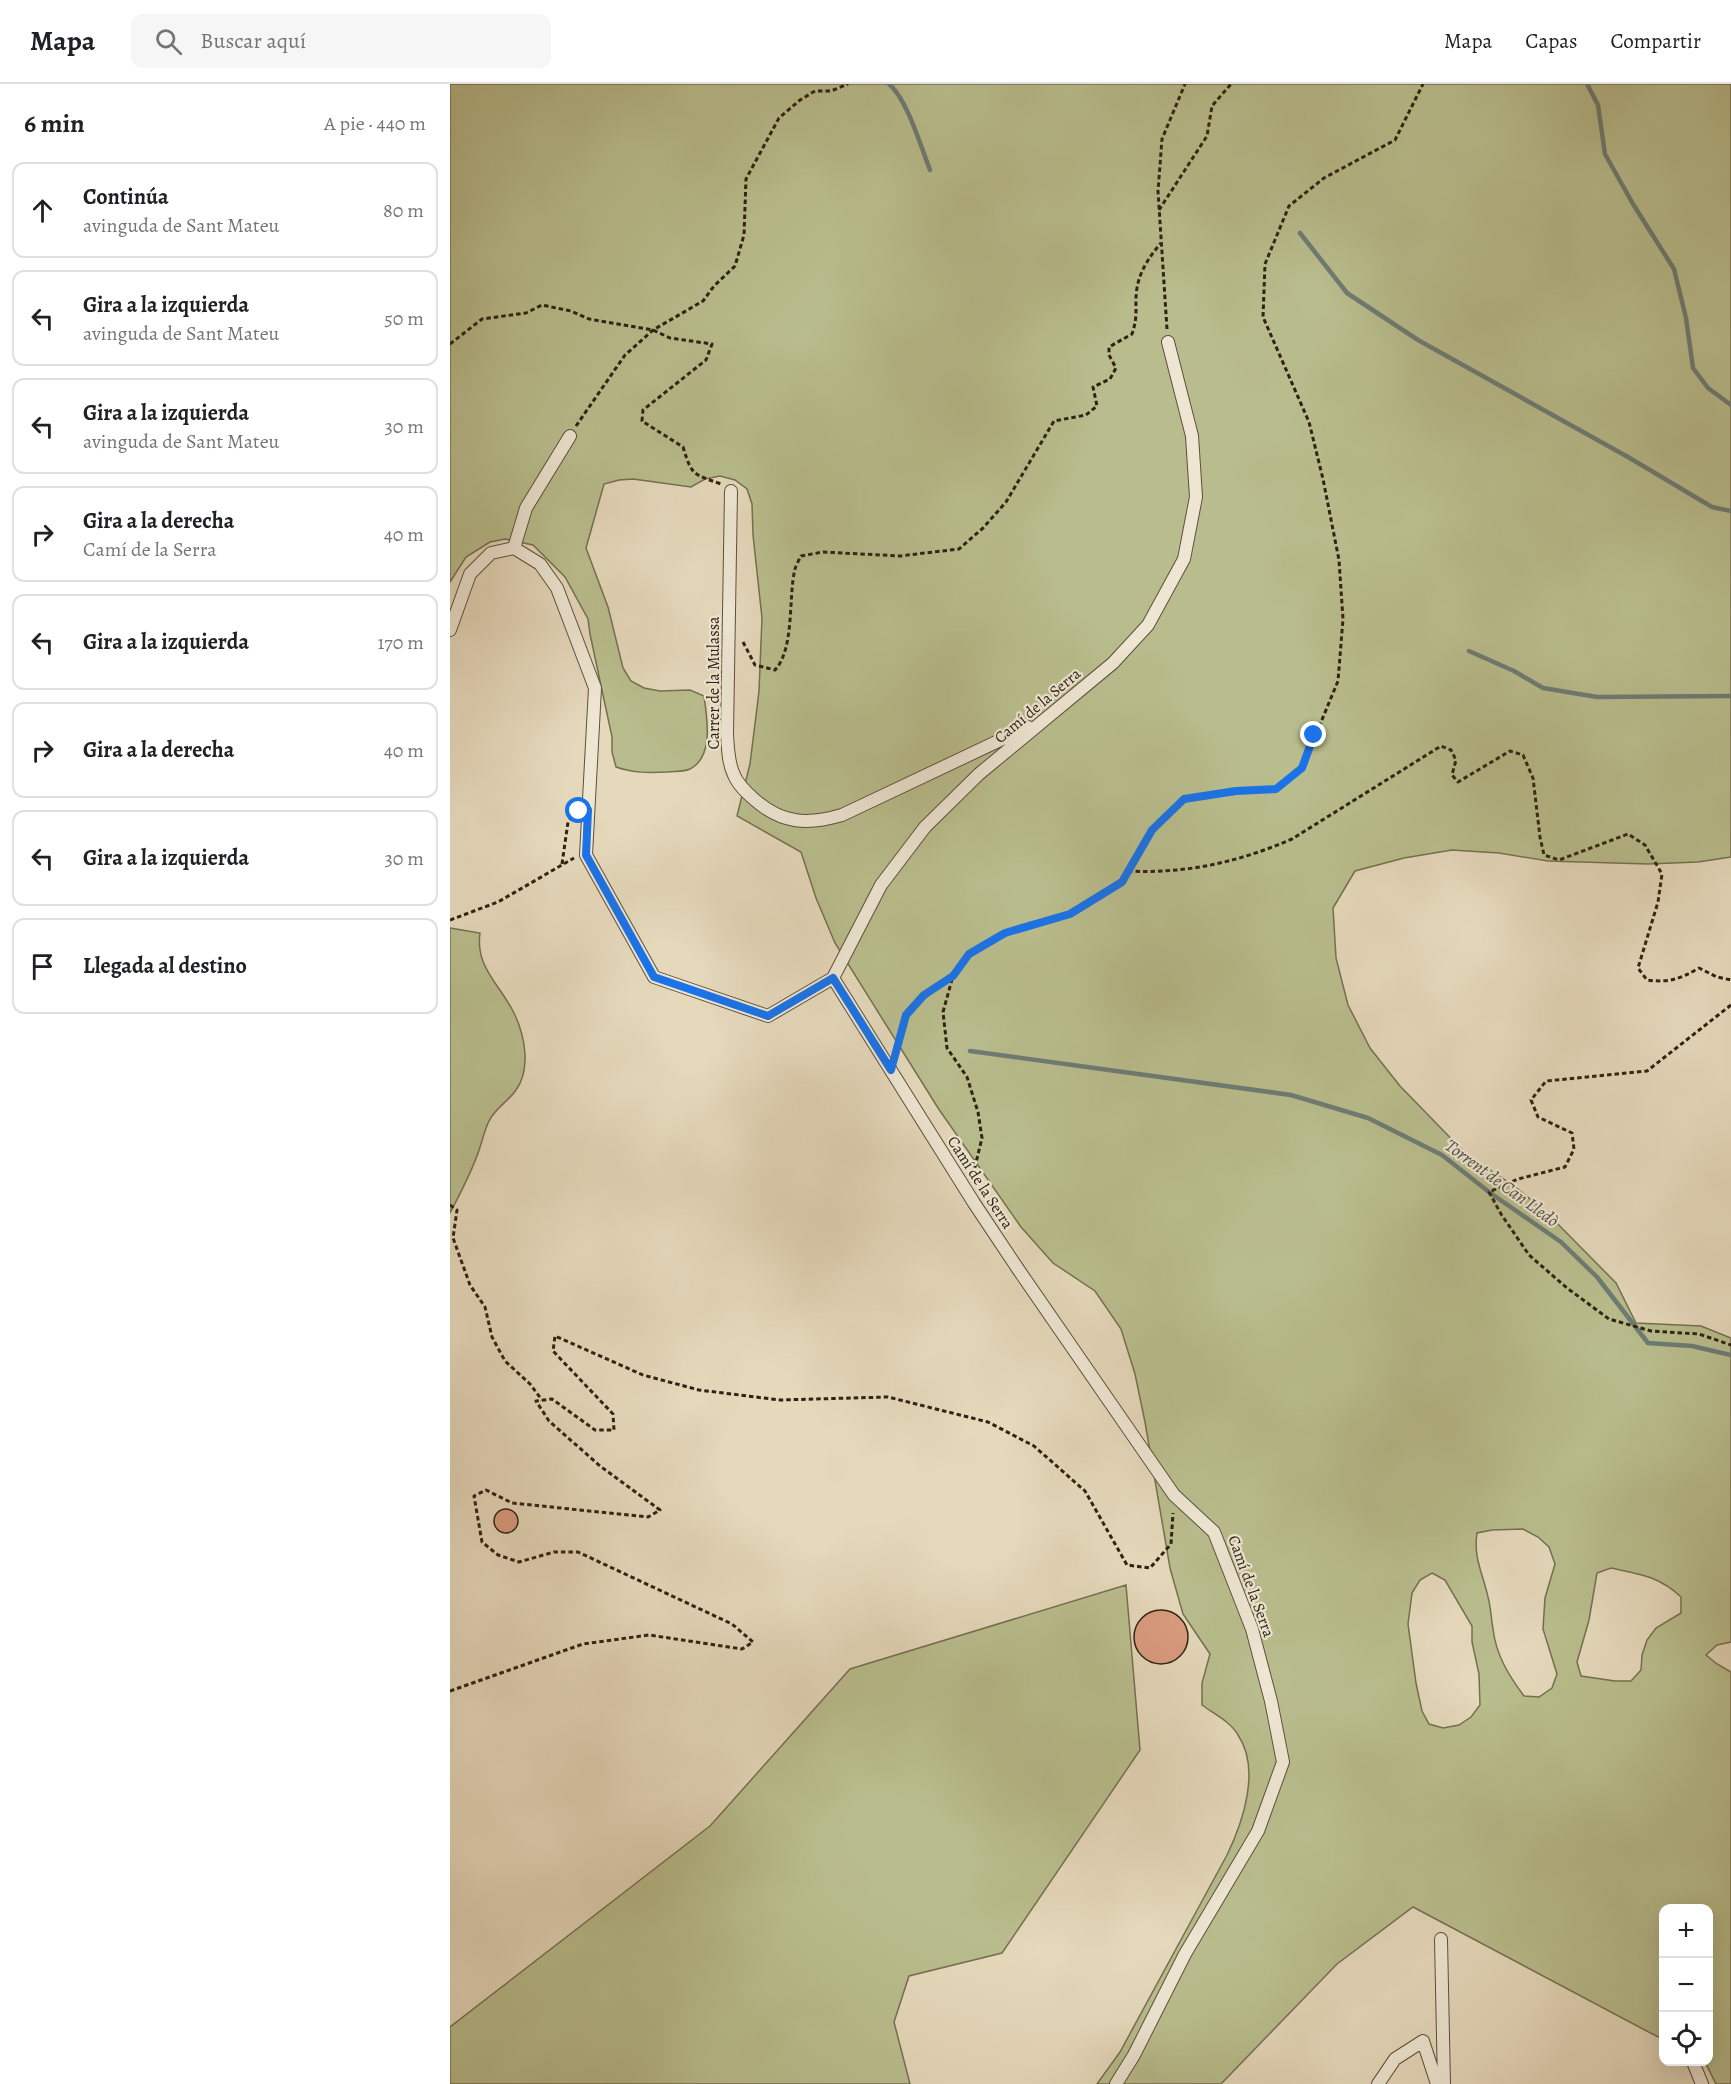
<!DOCTYPE html>
<html lang="es">
<head>
<meta charset="utf-8">
<style>
	body { margin:0; font-family:Alegreya,serif; background:#f6f6f6; color:#202124 }
	.controls { position:absolute; right:18px; bottom:18px; display:grid; overflow:hidden; border-radius:12px; box-shadow:0 6px 24px #0002 }
	.controls button { width:54px; height:54px; display:grid; place-items:center; padding:0; border:0; border-bottom:2px solid #e0e0e0; background:#fff; color:#202124; font:30px sans-serif }
	.stop { position:absolute; width:18px; height:18px; margin:-14px; border:4px solid #1a73e8; border-radius:50%; background:#fff }
	.stop.end { background:#1a73e8; border-color:#fff; box-shadow:0 2px 6px #0008 }
	.list { margin:0; padding:0; list-style:none }
	h2 { display:flex; justify-content:space-between; align-items:center; height:78px; margin:0; padding:0 24px; font-size:26px }
	h2 small { font-size:20px; font-weight:400; color:#757577 }
	.list li { display:grid; grid-template-columns:39px 1fr auto; gap:18px; align-items:center; box-sizing:border-box; height:96px; margin:0 12px 12px; padding:0 12px; border:2px solid #e0e0e0; border-radius:12px }
	.list b { display:block; font-size:22px; white-space:nowrap }
	.list p { margin:0; font-size:20px; white-space:nowrap; color:#757577 }
	.list em { font-size:20px; font-style:normal; color:#757577 }
	.icon { flex:none; width:33px; height:33px; fill:none; stroke:currentColor; stroke-width:2; stroke-linecap:round; stroke-linejoin:round }
	.map { position:relative; flex:none; width:1281px; height:2000px; overflow:hidden }
	header { display:flex; align-items:center; gap:36px; box-sizing:border-box; height:84px; padding:0 30px; background:#fff; border-bottom:2px solid #e0e0e0 }
	header strong { font-size:28px }
	nav { display:flex; gap:33px; margin-inline-start:auto; font-size:21px }
	.search { width:420px; height:54px; background:#f6f6f6; display:flex; align-items:center; gap:15px; box-sizing:border-box; padding:0 21px; border-radius:12px; color:#757577; font-size:22px }
	main { display:flex }
	aside { flex:1; background:#fff }
	.map>svg:first-child { display:block }
</style>
</head>
<body>
<header>
<strong>Mapa</strong>
<div class="search"><svg class="icon" aria-label="search" viewBox="0 0 24 24"><circle cx="10" cy="10" r="6"/><path d="M15 15l6 6"/></svg>Buscar aquí</div>
<nav><a>Mapa</a><a>Capas</a><a>Compartir</a></nav>
</header>
<main>
<aside>
<h2>6 min<small>A pie · 440 m</small></h2>
<ul class="list">
<li><svg class="icon" aria-label="ahead" viewBox="0 0 24 24"><path d="M12 20V5M6 11l6-6 6 6"/></svg><div><b>Continúa</b><p>avinguda de Sant Mateu</p></div><em>80 m</em></li>
<li><svg class="icon" aria-label="left" viewBox="0 0 24 24"><path d="M17 20v-9H6M10 6l-5 5 5 5"/></svg><div><b>Gira a la izquierda</b><p>avinguda de Sant Mateu</p></div><em>50 m</em></li>
<li><svg class="icon" aria-label="left" viewBox="0 0 24 24"><path d="M17 20v-9H6M10 6l-5 5 5 5"/></svg><div><b>Gira a la izquierda</b><p>avinguda de Sant Mateu</p></div><em>30 m</em></li>
<li><svg class="icon" aria-label="right" viewBox="0 0 24 24"><path d="M7 20v-9h11M14 6l5 5-5 5"/></svg><div><b>Gira a la derecha</b><p>Camí de la Serra</p></div><em>40 m</em></li>
<li><svg class="icon" aria-label="left" viewBox="0 0 24 24"><path d="M17 20v-9H6M10 6l-5 5 5 5"/></svg><div><b>Gira a la izquierda</b></div><em>170 m</em></li>
<li><svg class="icon" aria-label="right" viewBox="0 0 24 24"><path d="M7 20v-9h11M14 6l5 5-5 5"/></svg><div><b>Gira a la derecha</b></div><em>40 m</em></li>
<li><svg class="icon" aria-label="left" viewBox="0 0 24 24"><path d="M17 20v-9H6M10 6l-5 5 5 5"/></svg><div><b>Gira a la izquierda</b></div><em>30 m</em></li>
<li><svg class="icon" aria-label="arrive" viewBox="0 0 24 24"><path d="M6 21V4h12l-3 4 3 4H6"/></svg><div><b>Llegada al destino</b></div></li>
</ul>
</aside>
<div class="map">
<svg width="1281" height="2000" viewBox="0 0 1281 2000">
	<rect width="100%" height="100%" fill="#e5d8bb"/>
	<filter id="stains"><feTurbulence type="fractalNoise" baseFrequency=".00333" numOctaves="4"/><feColorMatrix values="0 0 0 0 .2 0 0 0 0 .09 0 0 0 0 .02 0 0 0 .5 -.17"/></filter>
	<radialGradient id="worn" r=".72"><stop offset=".6" stop-color="#630" stop-opacity="0"/><stop offset="1" stop-color="#630" stop-opacity=".3"/></radialGradient>
	<path fill="#b9bd8d" stroke="#747050" stroke-width="1.5" fill-rule="evenodd" d="M 0,0 L 1281,0 L 1281,773 L 1248,778 L 1198,780 L 1098,777 L 1049,769 L 1002,766 L 954,774 L 905,787 L 883,824 L 886,874 L 898,921 L 920,964 L 950,1002 L 1018,1072 L 1063,1101 L 1096,1128 L 1166,1199 L 1186,1239 L 1251,1242 L 1281,1254 L 1281,1558 L 1267,1561 L 1256,1571 L 1267,1580 L 1281,1588 L 1281,2000 L 1266,2000 L 1255,1978 L 1258,1978 L 1258,1824 L 1214,1824 L 1214,1949 L 1208,1953 L 963,1823 L 887,1880 L 771,2000 L 647,2000 L 670,1968 L 777,1771 C 793,1738 811,1685 788,1651 C 781,1638 764,1630 752,1621 L 752,1599 L 760,1570 L 733,1530 L 720,1484 L 695,1338 L 685,1290 L 671,1245 L 645,1207 L 603,1179 L 571,1143 L 488,1024 L 385,859 L 366,814 L 351,768 L 287,732 L 300,680 L 309,607 L 312,534 L 303,451 L 302,420 L 297,405 L 285,396 L 270,392 L 255,395 L 241,403 L 183,395 L 169,396 L 154,400 L 136,464 L 158,523 L 173,584 L 181,597 L 194,604 L 210,607 L 240,606 L 254,612 C 257,634 264,673 240,685 C 234,688 224,687 217,688 C 199,689 183,689 166,683 L 162,668 L 162,653 L 140,550 L 138,535 L 115,493 L 83,461 L 55,455 L 40,458 L 16,473 L 0,498 ZM 1073,1445 L 1088,1453 L 1099,1463 L 1105,1480 L 1095,1514 L 1093,1545 L 1107,1590 L 1102,1604 L 1089,1613 L 1074,1612 C 1059,1592 1046,1571 1043,1545 C 1041,1534 1041,1524 1038,1513 C 1033,1490 1023,1473 1027,1449 L 1042,1446 ZM 1161,1484 C 1189,1490 1209,1492 1231,1513 L 1231,1529 L 1206,1544 L 1197,1556 L 1192,1571 L 1191,1586 L 1181,1597 L 1165,1597 L 1131,1592 L 1127,1578 L 1139,1536 L 1147,1489 ZM 982,1489 L 995,1496 L 1022,1542 L 1022,1558 L 1029,1590 L 1030,1621 L 1021,1633 L 1009,1641 L 993,1644 L 979,1640 L 972,1627 L 966,1599 L 958,1540 L 962,1509 L 970,1496 Z
		M 0,844 L 30,849 C 25,884 51,901 65,931 C 75,953 81,985 66,1006 C 58,1018 46,1023 39,1037 C 35,1045 33,1054 30,1063 C 23,1086 11,1108 0,1129 Z
		M 676,1501 L 690,1666 L 552,1869 L 459,1892 L 444,1938 L 460,2000 L 0,2000 L 0,1943 L 260,1742 L 400,1585 Z"/>
	<g fill="none" stroke-linecap="round" stroke-linejoin="round">
		<path stroke="#6d7c75" stroke-width="4.5" d="M 439,0 C 457,15 471,63 480,86
			M 1137,0 L 1148,21 L 1155,70 L 1183,120 L 1224,185 L 1236,234 L 1243,284 L 1258,304 L 1281,321
			M 850,149 L 897,209 L 968,256 L 1178,373 L 1262,423 L 1281,427
			M 1019,567 L 1064,587 L 1093,604 L 1147,613 L 1281,612
			M 520,967 L 841,1011 L 918,1034 L 992,1071 L 1039,1108 L 1111,1158 L 1147,1193 L 1198,1259 L 1242,1262 L 1281,1271"/>
	</g>
	<path fill="#da9b7e" stroke="#2f2213" stroke-width="1.5" d="M44 1437a12 12 0 1 1 24 0a12 12 0 1 1-24 0Z
		M684 1553a27 27 0 1 1 54 0a27 27 0 1 1-54 0Z"/>
	<g fill="none" stroke-linecap="round" stroke-linejoin="round">
		<g stroke="#5c503d" stroke-width="14">
			<path id="street" d="M 281,407 L 277,650 C 278,664 278,679 284,691 C 288,701 297,709 305,716 C 332,740 358,741 392,731 L 578,643
				M 64,464 L 76,424 L 120,352
				M 0,546 L 20,490 L 41,469 L 64,464 L 90,480 L 107,504 L 145,604 L 136,771 L 204,893 L 318,932 L 383,894
				M 383,894 L 524,1119 L 568,1185 L 724,1411 L 764,1448 L 802,1545 L 821,1617 L 833,1678 L 808,1747 L 735,1870 L 684,1971 L 666,2000
				M 383,894 L 431,801 L 475,743 L 529,690 L 663,579 L 698,541 L 734,475 L 746,413 L 742,352 L 718,258
				M 991,1855 L 994,2000
				M 1243,1978 L 1252,2000
				M 928,2000 L 945,1975 L 973,1957 L 987,2000"/>
		</g>
		<path stroke="#2f2213" stroke-width="3" stroke-dasharray="4.5 3" stroke-linecap="butt" d="M 709,126 L 757,52 L 762,22 L 781,0
			M 717,245 L 708,107 L 712,55 L 735,0
			M 0,260 L 32,235 L 76,229 L 92,221 L 121,227 L 139,235 L 203,246 L 220,254 L 262,260 L 256,276 L 193,326 L 192,337 L 233,363 C 242,392 243,390 271,400
			M 126,342 L 175,271 L 203,246 L 253,217 L 264,202 L 285,182 L 294,151 L 296,95 L 329,34 L 350,16 L 365,7 L 381,7 L 398,0
			M 293,558 L 305,581 L 325,586 C 345,564 338,513 345,485 C 346,481 349,476 351,472 L 373,468 L 450,472 L 509,465 L 533,444 L 556,418 L 604,337 L 636,331 L 647,322 L 643,303 L 660,295 L 666,284 L 659,271 L 659,263 L 682,250 C 689,230 684,222 687,204 C 690,186 700,172 711,159
			M 112,780 L 118,738 L 124,730
			M 678,787 C 736,790 789,778 842,755 L 991,662 L 1001,666 L 1006,676 L 1002,691 L 1008,698 L 1060,667 L 1073,671 L 1083,694 L 1090,753 L 1094,771 L 1109,776 L 1178,750 L 1195,761 L 1212,790 L 1208,818 L 1188,884 L 1197,896 C 1219,899 1230,895 1249,884 L 1267,893 L 1281,896
			M 0,836 L 48,818 L 124,774
			M 1281,921 L 1197,987 L 1096,997 L 1081,1016 L 1088,1033 L 1122,1049 L 1124,1065 L 1115,1083 L 1068,1095 L 1039,1108 L 1051,1130 L 1079,1171 L 1117,1204 L 1159,1235 L 1201,1247 L 1249,1250 L 1281,1261
			M 446,969 L 456,931 L 475,911 L 501,893
			M 523,1091 L 532,1054 L 528,1028 L 517,993 L 497,964 L 493,928 L 503,892 L 519,870 L 555,849 L 619,829 L 672,798 L 702,745 L 734,715 L 786,707 L 826,705 L 852,684 L 888,597 L 893,535 L 889,476 L 873,395 L 859,338 L 813,233 L 815,180 L 839,122 L 874,94 L 945,56 L 973,0
			M 0,1121 L 7,1126 L 3,1154 L 20,1201 L 35,1223 L 42,1253 L 55,1277 L 80,1300 L 92,1316
			M 0,1607 L 133,1560 L 199,1551 L 292,1565 L 303,1558 L 282,1540 L 128,1468 L 104,1468 L 69,1478 L 48,1471 L 32,1458 L 24,1412 L 36,1406 L 62,1419 L 198,1433 L 210,1426 L 150,1382 L 99,1337 L 86,1317 L 102,1315 L 145,1346 L 164,1346 L 163,1330 L 103,1267 L 105,1252 L 193,1291 L 249,1306 L 330,1316 L 438,1313 L 538,1338 L 584,1362 L 635,1407 L 677,1481 L 700,1484 L 721,1460 L 723,1429"/>
		<use href="#street" stroke="#eee6d3" stroke-width="12"/>
	</g>
	<g fill="none" stroke-linecap="round" stroke-linejoin="round">
		<path stroke="#1a73e8" stroke-width="8" d="M 129,727 L 138,726 L 136,771 L 204,893 L 318,932 L 383,894 L 441,986 L 456,931 L 474,911 L 503,892 L 519,870 L 555,849 L 620,830 L 672,798 L 702,746 L 734,715 L 786,707 L 826,705 L 852,684 L 864,651"/>
	</g>
	<g text-anchor="middle" stroke-width="4.5" stroke-linejoin="round" paint-order="stroke">
		<g font-size="16" fill="#2f2213" stroke="#eee6d3">
			<text transform="translate(263 599) rotate(-90)" y="6">Carrer de la Mulassa</text>
			<text transform="translate(587 621) rotate(-40)" y="6">Camí de la Serra</text>
			<text transform="translate(531 1098) rotate(57)" y="6">Camí de la Serra</text>
			<text transform="translate(802 1502) rotate(70)" y="6">Camí de la Serra</text>
		</g>
		<g font-size="18" font-style="italic" fill="#4e4f44" stroke="#eee6d3">
			<text transform="translate(1052 1099) rotate(36)" y="6">Torrent de Can Lledò</text>
		</g>
	</g>
	<rect width="100%" height="100%" filter="url(#stains)"/>
	<rect width="100%" height="100%" fill="url(#worn)"/>
</svg>
<div class="controls">
<button>+</button>
<button>−</button>
<button><svg class="icon" aria-label="locate" viewBox="0 0 24 24"><circle cx="12" cy="12" r="6"/><path d="M12 2v4M12 18v4M2 12h4M18 12h4"/></svg></button>
</div>
<div class="stop" style="left:129px;top:727px"></div>
<div class="stop end" style="left:864px;top:651px"></div>
</div>
</main>
</body>
</html>
